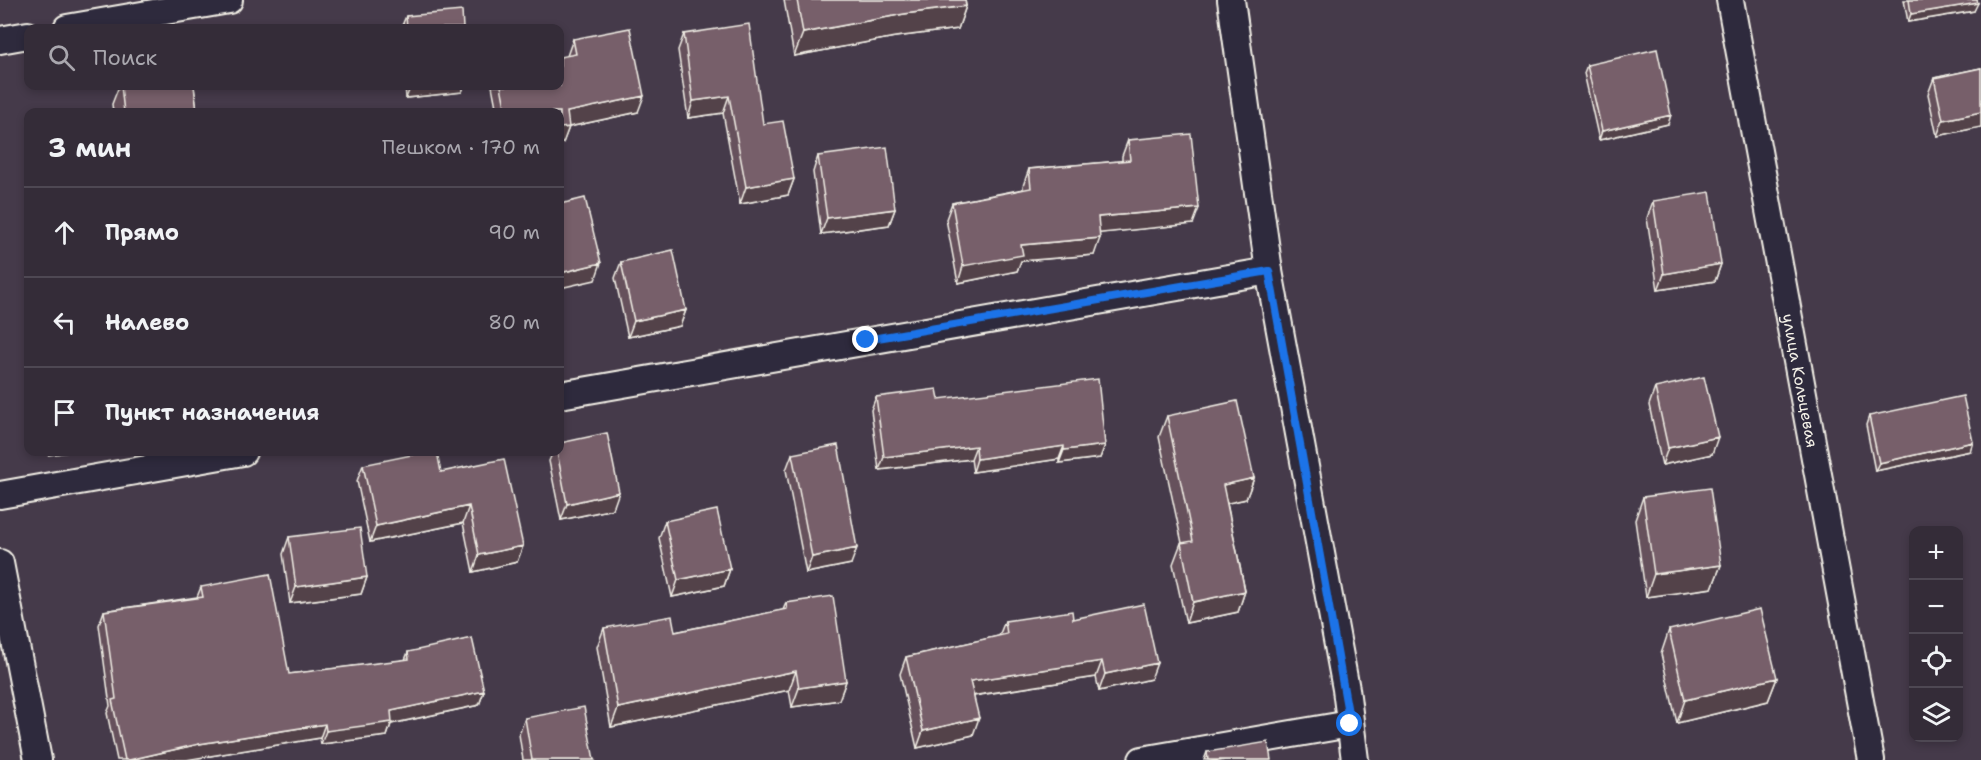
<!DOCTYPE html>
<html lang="ru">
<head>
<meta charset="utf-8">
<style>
	body { margin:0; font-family:"Shantell Sans",sans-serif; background:#3c3440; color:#f1f3f6 }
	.controls { position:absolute; right:18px; bottom:18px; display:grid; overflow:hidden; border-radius:12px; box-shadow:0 3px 9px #0003 }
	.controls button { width:54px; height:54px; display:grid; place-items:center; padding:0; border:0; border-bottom:2px solid #4e4853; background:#342c38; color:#f1f3f6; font:30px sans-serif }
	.stop { position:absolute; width:18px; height:18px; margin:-14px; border:4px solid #1a73e8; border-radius:50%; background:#fff }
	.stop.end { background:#1a73e8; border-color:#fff; box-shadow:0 2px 6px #0008 }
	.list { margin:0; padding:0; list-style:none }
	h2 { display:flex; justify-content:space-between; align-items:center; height:78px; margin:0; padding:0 24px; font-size:26px }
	h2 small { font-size:20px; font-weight:400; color:#a9a7ae }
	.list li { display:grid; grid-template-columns:39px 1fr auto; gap:18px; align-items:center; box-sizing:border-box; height:90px; padding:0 24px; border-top:2px solid #4e4853 }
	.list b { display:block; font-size:22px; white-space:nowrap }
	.list em { font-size:20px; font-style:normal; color:#a9a7ae }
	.icon { flex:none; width:33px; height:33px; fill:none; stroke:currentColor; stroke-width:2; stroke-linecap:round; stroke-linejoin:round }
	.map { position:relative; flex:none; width:1981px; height:760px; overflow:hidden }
	.search { position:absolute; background:#342c38; box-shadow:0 3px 9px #0003; left:24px; top:24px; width:540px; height:66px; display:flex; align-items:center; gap:15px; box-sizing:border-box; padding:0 21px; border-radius:12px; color:#a9a7ae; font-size:22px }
	.panel { position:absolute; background:#342c38; box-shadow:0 3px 9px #0003; left:24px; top:108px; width:540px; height:348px; border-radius:12px }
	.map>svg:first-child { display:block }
</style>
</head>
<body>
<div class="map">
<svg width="1981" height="760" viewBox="0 0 1981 760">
	<rect width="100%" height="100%" fill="#453a4a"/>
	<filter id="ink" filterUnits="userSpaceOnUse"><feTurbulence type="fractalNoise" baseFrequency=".0167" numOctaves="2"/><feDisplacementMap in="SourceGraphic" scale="12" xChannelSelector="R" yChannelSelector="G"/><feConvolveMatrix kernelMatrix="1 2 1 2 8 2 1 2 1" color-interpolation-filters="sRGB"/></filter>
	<g filter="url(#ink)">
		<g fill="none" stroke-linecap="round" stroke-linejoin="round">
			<g stroke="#f4f1e8" stroke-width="30">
				<g id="minor">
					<path d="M 1231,0 L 1269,271 L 1346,689 L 1355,760"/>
					<path id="s1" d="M 1730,0 L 1871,760"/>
					<path d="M 67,28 L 229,0"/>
					<path d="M 0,40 L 28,35"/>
					<path d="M 560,395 L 1269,271"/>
					<path d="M 0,495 L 243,452"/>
					<path d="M 0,563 L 38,760"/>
					<path d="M 1142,760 L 1350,724"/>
				</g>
			</g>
			<use href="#minor" stroke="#2f2a3d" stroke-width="26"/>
		</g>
		<path fill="#66515b" stroke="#f4f1e8" stroke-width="1.5" d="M 784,0 L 965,0 L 966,6 L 958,29 L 895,37 L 794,56 Z
			M 1904,0 L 1977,0 L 1974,11 L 1908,22 Z
			M 406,16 L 463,28 L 401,28 Z
			M 684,34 L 763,124 L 794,179 L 788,195 L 740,204 L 723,113 L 688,118 L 678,50 Z
			M 573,39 L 638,112 L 569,127 L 563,143 L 560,112 L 497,112 L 492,86 L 560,86 L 567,56 Z
			M 1587,65 L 1668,124 L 1599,140 L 1584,73 Z
			M 1981,68 L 1981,127 L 1937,136 L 1928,94 L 1934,78 Z
			M 119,86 L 194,86 L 197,112 L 113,112 L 112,104 Z
			M 405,86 L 464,86 L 462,92 L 406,98 Z
			M 1128,140 L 1193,224 L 1099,233 L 1094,255 L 1021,261 L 1017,271 L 958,283 L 946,219 L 952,203 L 1023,189 L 1023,186 L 1029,169 L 1122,161 L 1122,156 Z
			M 818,156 L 895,209 L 889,225 L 821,234 L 813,172 Z
			M 1653,201 L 1721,264 L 1715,281 L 1658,290 L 1647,218 Z
			M 621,262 L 686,310 L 680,326 L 628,337 L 615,278 Z
			M 1655,388 L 1712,454 L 1662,465 L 1649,405 Z
			M 876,397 L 939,399 L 1105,445 L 1100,458 L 1059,463 L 1059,459 L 973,472 L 971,459 L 879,470 L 871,410 Z
			M 1167,416 L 1254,478 L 1246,499 L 1227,503 L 1245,591 L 1238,612 L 1186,623 L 1173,564 L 1181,543 L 1182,543 L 1159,437 Z
			M 1869,416 L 1970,451 L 1875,471 L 1866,425 Z
			M 553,452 L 560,452 L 613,509 L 561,520 L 549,461 Z
			M 792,454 L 851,564 L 806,573 L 786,470 Z
			M 363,465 L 441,472 L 523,546 L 517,562 L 473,572 L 463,523 L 370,542 L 357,481 Z
			M 1643,497 L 1721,565 L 1712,588 L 1646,597 L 1635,520 Z
			M 665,521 L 730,569 L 724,586 L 672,597 L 659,538 Z
			M 289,537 L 367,577 L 361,594 L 290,603 L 283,554 Z
			M 201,587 L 289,674 L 405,660 L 408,652 L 484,691 L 479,705 L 391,724 L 387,736 L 321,744 L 320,738 L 186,760 L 117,760 L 107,713 L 110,706 L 99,625 L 104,611 L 197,597 Z
			M 786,603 L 846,681 L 839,700 L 792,707 L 789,690 L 611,727 L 597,647 L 604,628 L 675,632 L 783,610 Z
			M 1073,619 L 1151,679 L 1099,691 L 1096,677 L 974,696 L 973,735 L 917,748 L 900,674 L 906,657 L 999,636 L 1005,621 Z
			M 1669,630 L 1777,678 L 1768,701 L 1677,723 L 1661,654 Z
			M 525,718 L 594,760 L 523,760 L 519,734 Z
			M 1207,752 L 1271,760 L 1204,760 Z"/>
		<path fill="#53424a" stroke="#f4f1e8" stroke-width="1.5" d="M 1978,3 L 1974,11 L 1908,22 L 1911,14 Z
			M 966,6 L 958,29 L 895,37 L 794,56 L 803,33 L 904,14 Z
			M 411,86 L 464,86 L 462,92 L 406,98 Z
			M 644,96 L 638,112 L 564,128 L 569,127 L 563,143 L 560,144 L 560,128 L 567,112 Z
			M 729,96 L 723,113 L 688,118 L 693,101 Z
			M 1981,112 L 1981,127 L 1937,136 L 1943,120 Z
			M 1671,115 L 1668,124 L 1599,140 L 1602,131 Z
			M 794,179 L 788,195 L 740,204 L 746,187 Z
			M 1199,208 L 1193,224 L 1092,234 L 1098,217 Z
			M 895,209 L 889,225 L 821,234 L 827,218 Z
			M 1100,238 L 1094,255 L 1021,261 L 1017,271 L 958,283 L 963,266 L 1021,245 Z
			M 601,263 L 595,280 L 560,288 L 560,273 Z
			M 1721,264 L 1715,281 L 1658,290 L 1664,274 Z
			M 686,310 L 680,326 L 628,337 L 634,321 Z
			M 1718,437 L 1712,454 L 1662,465 L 1668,448 Z
			M 1973,442 L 1970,451 L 1875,471 L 1879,463 Z
			M 1105,445 L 1100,458 L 1059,463 L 1064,450 Z
			M 976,446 L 971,459 L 879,470 L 884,457 Z
			M 1064,446 L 1059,459 L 973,472 L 977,459 Z
			M 49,452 L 69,452 L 48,455 Z
			M 1254,478 L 1246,499 L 1215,506 L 1223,485 Z
			M 619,492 L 613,509 L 561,520 L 567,504 Z
			M 469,506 L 463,523 L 370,542 L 376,526 Z
			M 523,546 L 517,562 L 473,572 L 479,555 Z
			M 857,548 L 851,564 L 806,573 L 812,557 Z
			M 1721,565 L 1712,588 L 1646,597 L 1654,574 Z
			M 730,569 L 724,586 L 672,597 L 678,580 Z
			M 367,577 L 361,594 L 290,603 L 296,587 Z
			M 1245,591 L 1238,612 L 1186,623 L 1193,602 Z
			M 1102,661 L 1096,677 L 964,697 L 970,681 Z
			M 1157,663 L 1151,679 L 1099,691 L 1105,674 Z
			M 796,671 L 789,690 L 611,727 L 618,708 Z
			M 1777,678 L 1768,701 L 1677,723 L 1685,700 Z
			M 846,681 L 839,700 L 792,707 L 799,688 Z
			M 484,691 L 479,705 L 391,724 L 387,736 L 321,744 L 326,731 L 391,711 Z
			M 979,718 L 973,735 L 917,748 L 923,731 Z
			M 325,724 L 320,738 L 186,760 L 129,760 L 199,744 Z"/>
		<path fill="#775e6a" stroke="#f4f1e8" stroke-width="1.5" d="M 797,0 L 965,0 L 966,6 L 904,14 L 803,33 Z
			M 1909,0 L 1977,0 L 1978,3 L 1911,14 Z
			M 462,11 L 463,28 L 407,28 L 406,16 Z
			M 749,24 L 763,124 L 783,121 L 794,179 L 746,187 L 729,96 L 693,101 L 684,34 Z
			M 630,28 L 644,96 L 567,112 L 569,127 L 560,128 L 560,112 L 506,112 L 501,86 L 560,86 L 560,57 L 576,54 L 573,39 Z
			M 1657,49 L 1671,115 L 1602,131 L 1587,65 Z
			M 1981,68 L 1981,112 L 1943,120 L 1934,78 Z
			M 121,86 L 194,86 L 197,112 L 124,112 Z
			M 1191,134 L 1199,208 L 1098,217 L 1100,238 L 1021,245 L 1023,255 L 963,266 L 952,203 L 1031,188 L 1029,169 L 1130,160 L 1128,140 Z
			M 887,147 L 895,209 L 827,218 L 818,156 Z
			M 1710,192 L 1721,264 L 1664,274 L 1653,201 Z
			M 585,198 L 601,263 L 560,273 L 560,204 Z
			M 673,250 L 686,310 L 634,321 L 621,262 Z
			M 1704,377 L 1718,437 L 1668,448 L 1655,388 Z
			M 1098,379 L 1105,445 L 1064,450 L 1064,446 L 977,459 L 976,446 L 884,457 L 876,397 L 937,389 L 939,399 Z
			M 1963,396 L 1973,442 L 1879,463 L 1869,416 Z
			M 1237,401 L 1254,478 L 1223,485 L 1245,591 L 1193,602 L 1181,543 L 1193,541 L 1167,416 Z
			M 607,433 L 619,492 L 567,504 L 557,452 L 560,452 L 560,443 Z
			M 838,445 L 857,548 L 812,557 L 792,454 Z
			M 426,452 L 437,452 L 441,472 L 504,459 L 523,546 L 479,555 L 469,506 L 376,526 L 363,465 Z
			M 1710,488 L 1721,565 L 1654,574 L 1643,497 Z
			M 717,510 L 730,569 L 678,580 L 665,521 Z
			M 360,528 L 367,577 L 296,587 L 289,537 Z
			M 270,574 L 289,674 L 409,659 L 408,652 L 472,638 L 484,691 L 391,711 L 392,722 L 326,731 L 325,724 L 199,744 L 129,760 L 125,760 L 112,700 L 116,699 L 104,611 L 203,597 L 201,587 Z
			M 833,596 L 846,681 L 799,688 L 796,671 L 618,708 L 604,628 L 672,616 L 675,632 L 787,609 L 786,603 Z
			M 1144,604 L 1157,663 L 1105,674 L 1102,661 L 970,681 L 979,718 L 923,731 L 906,657 L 1007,634 L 1005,621 L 1072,611 L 1073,619 Z
			M 1760,609 L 1777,678 L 1685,700 L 1669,630 Z
			M 584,707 L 594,760 L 532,760 L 525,718 Z
			M 1268,742 L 1271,760 L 1208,760 L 1207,752 Z"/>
	</g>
	<g fill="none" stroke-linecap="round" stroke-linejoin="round" filter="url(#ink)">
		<path stroke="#1a73e8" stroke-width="8" d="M 866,340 L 1269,271 L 1350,724"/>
	</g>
	<g text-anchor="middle" stroke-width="4.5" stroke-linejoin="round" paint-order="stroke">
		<g font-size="16" fill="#f4f1e8" stroke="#2f2a3d">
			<text dy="6" stroke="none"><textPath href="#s1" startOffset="387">улица Кольцевая</textPath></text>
		</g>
	</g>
</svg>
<div class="controls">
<button>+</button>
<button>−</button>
<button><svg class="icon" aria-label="locate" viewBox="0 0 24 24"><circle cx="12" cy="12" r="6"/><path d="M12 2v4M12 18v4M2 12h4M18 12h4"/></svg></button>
<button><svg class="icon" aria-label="layers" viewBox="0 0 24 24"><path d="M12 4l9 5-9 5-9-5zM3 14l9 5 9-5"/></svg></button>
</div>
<div class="stop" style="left:1350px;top:724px"></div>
<div class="stop end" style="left:866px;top:340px"></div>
<div class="search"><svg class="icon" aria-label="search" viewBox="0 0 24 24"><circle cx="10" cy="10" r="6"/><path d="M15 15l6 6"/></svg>Поиск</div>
<section class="panel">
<h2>3 мин<small>Пешком · 170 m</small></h2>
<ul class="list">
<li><svg class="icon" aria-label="ahead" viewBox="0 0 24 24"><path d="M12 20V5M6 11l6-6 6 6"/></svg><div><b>Прямо</b></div><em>90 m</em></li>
<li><svg class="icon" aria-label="left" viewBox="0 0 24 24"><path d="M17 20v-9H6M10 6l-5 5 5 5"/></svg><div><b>Налево</b></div><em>80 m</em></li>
<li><svg class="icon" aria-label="arrive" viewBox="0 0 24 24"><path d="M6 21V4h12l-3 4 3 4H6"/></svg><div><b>Пункт назначения</b></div></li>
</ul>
</section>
</div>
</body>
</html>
